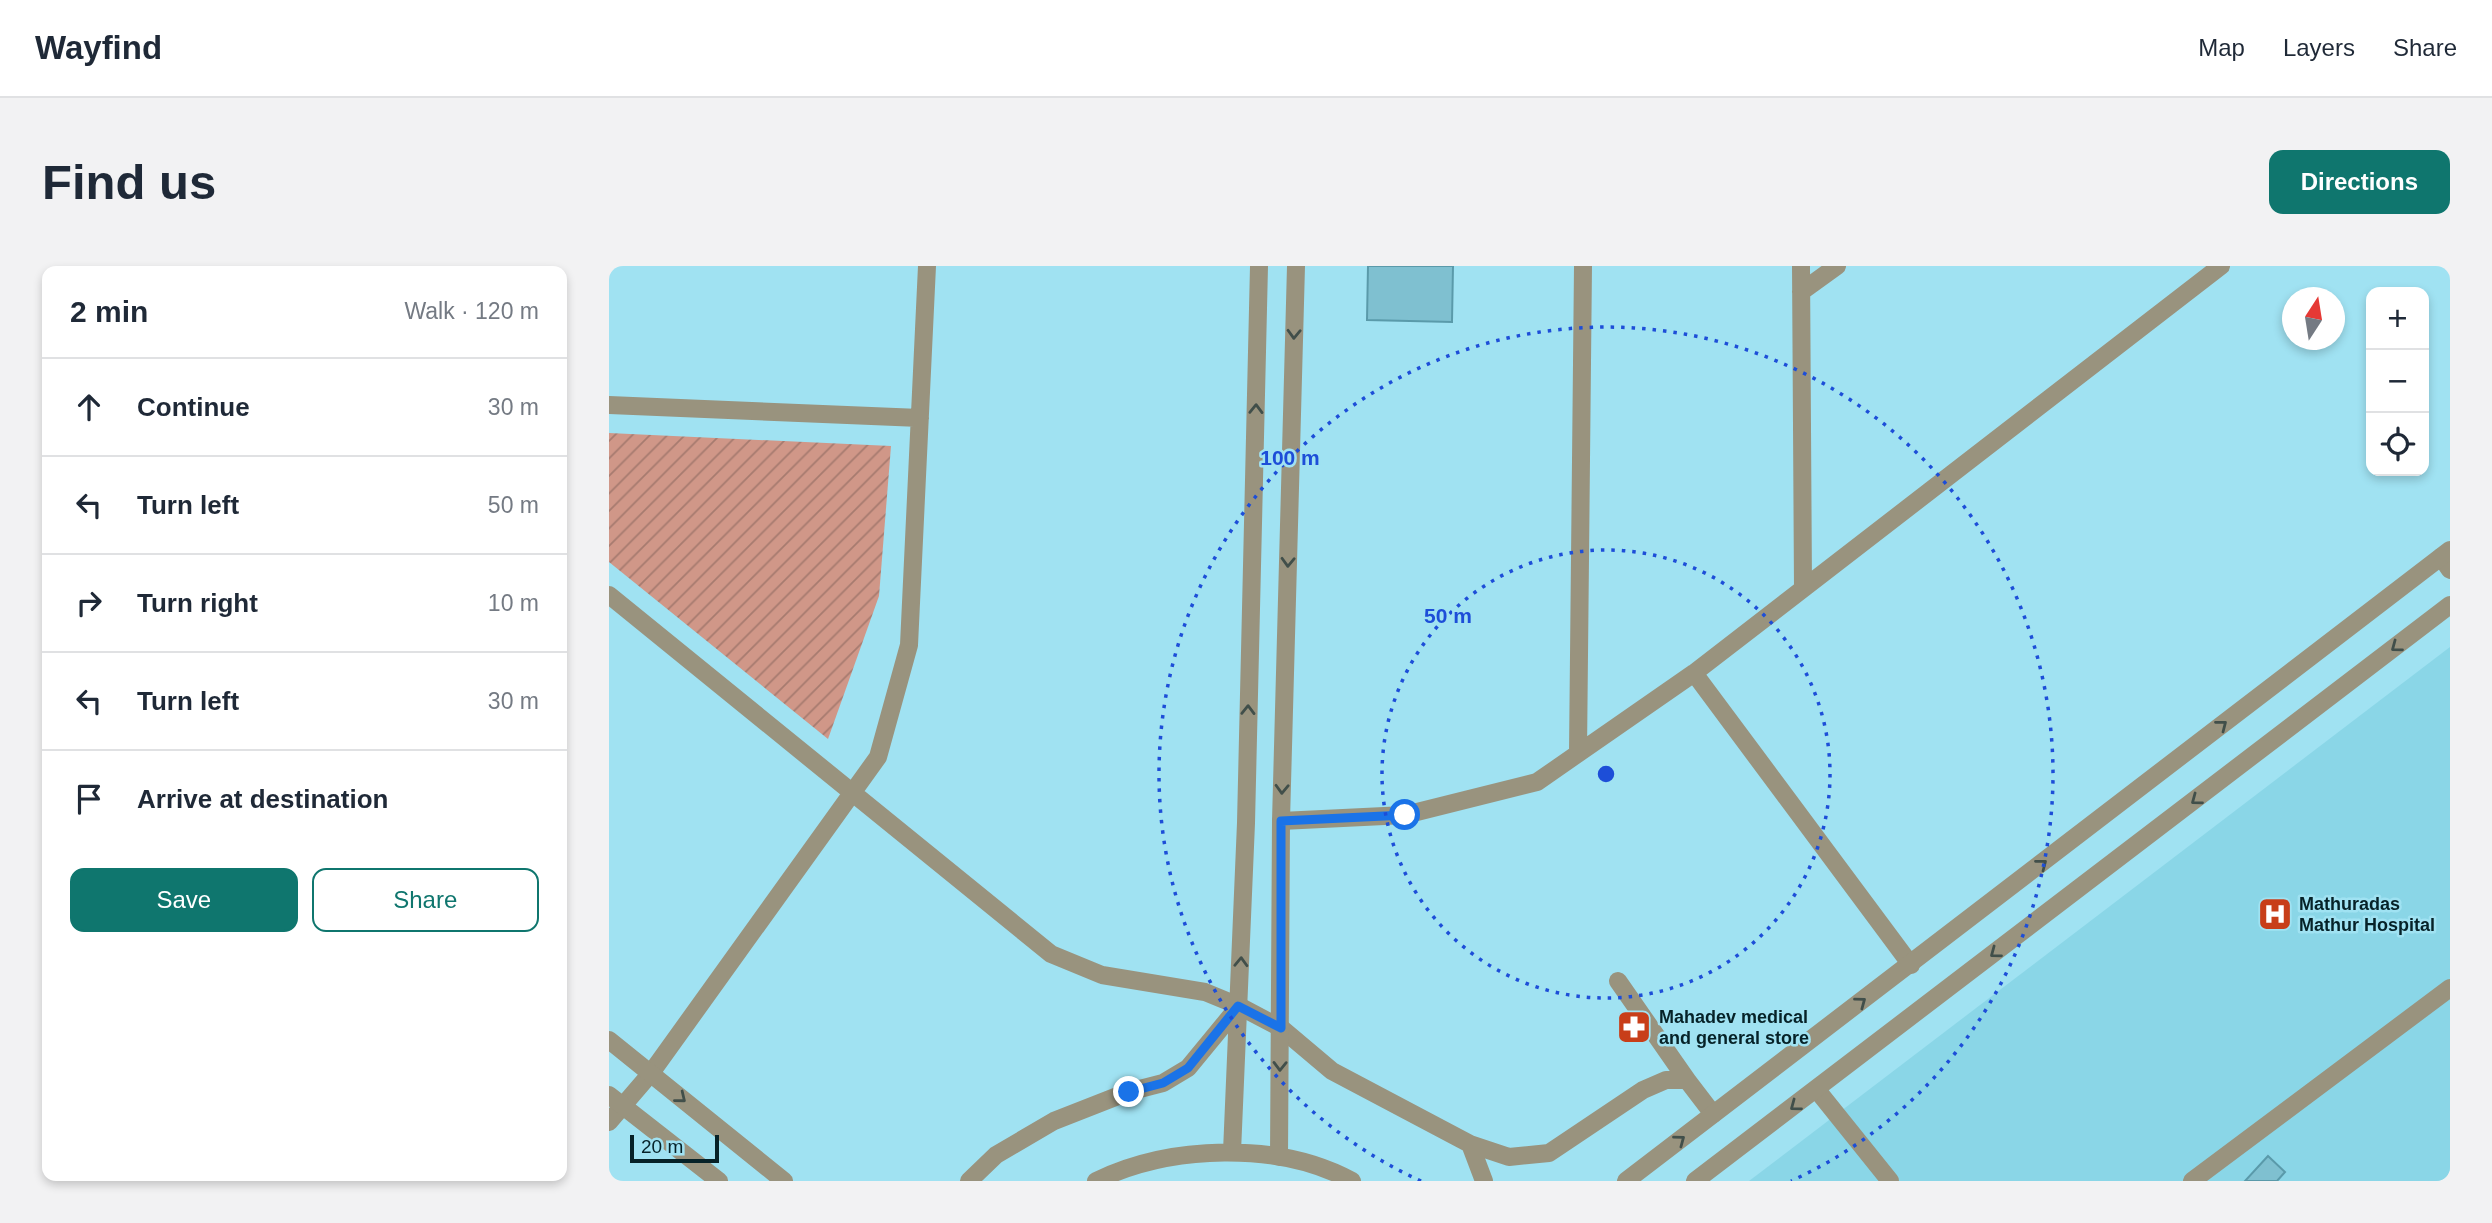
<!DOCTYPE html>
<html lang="en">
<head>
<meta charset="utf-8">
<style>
	body { margin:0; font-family:Arial,sans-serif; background:#f2f2f3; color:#1f2937 }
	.controls { position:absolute; right:21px; top:21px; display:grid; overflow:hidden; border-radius:14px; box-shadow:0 4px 10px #0003 }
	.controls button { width:63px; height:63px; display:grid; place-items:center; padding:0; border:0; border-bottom:2px solid #e0e1e3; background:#fff; color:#1f2937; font:35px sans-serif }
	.compass { position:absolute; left:1673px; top:21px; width:63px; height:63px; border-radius:50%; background:#fff; box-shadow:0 4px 10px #0003; rotate:12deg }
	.scale { position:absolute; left:21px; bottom:18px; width:89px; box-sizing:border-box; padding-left:7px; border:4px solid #062228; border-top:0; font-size:19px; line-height:24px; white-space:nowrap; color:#062228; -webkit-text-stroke:5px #a0e2f2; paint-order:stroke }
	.stop { position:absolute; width:21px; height:21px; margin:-16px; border:5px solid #1a73e8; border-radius:50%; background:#fff }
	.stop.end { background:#1a73e8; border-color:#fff; box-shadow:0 2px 7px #0008 }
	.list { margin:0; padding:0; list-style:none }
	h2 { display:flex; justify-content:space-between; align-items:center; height:91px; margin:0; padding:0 28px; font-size:30px }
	h2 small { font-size:23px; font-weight:400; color:#747a83 }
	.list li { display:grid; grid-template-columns:46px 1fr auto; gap:21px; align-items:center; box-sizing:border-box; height:98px; padding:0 28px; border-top:2px solid #e0e1e3 }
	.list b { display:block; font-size:26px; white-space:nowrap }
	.list em { font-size:23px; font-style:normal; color:#747a83 }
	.actions { display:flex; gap:14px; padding:21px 28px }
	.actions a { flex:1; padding:16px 0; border:2px solid #0f766e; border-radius:14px; text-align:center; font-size:24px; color:#0f766e }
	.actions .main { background:#0f766e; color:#fff }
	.icon { flex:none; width:38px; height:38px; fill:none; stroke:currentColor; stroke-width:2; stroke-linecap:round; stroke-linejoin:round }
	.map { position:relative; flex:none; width:1841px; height:915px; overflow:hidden; border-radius:14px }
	header { display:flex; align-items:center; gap:42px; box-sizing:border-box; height:98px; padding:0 35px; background:#fff; border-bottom:2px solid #e0e1e3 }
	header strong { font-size:33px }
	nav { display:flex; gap:38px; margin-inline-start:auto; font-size:24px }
	.intro { display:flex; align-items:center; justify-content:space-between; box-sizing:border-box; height:168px; padding:0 42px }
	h1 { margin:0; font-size:49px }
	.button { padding:18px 32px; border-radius:14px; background:#0f766e; color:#fff; font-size:24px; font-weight:700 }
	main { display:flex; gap:42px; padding:0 42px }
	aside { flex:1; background:#fff; border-radius:14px; box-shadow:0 4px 10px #0003 }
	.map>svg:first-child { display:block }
</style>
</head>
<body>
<header>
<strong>Wayfind</strong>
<nav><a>Map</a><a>Layers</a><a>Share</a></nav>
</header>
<div class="intro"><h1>Find us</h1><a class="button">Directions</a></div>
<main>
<aside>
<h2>2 min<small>Walk · 120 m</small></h2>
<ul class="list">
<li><svg class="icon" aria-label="ahead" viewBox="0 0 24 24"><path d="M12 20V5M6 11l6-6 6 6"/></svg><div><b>Continue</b></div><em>30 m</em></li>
<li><svg class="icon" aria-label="left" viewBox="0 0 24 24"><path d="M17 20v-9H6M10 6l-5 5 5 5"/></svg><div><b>Turn left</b></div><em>50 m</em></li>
<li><svg class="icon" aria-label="right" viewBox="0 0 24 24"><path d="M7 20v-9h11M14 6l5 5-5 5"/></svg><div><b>Turn right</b></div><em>10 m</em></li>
<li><svg class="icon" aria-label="left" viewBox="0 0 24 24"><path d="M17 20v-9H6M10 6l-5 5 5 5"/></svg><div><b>Turn left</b></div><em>30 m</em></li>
<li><svg class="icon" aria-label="arrive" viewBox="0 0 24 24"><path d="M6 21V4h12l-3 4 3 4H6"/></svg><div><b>Arrive at destination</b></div></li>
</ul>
<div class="actions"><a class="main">Save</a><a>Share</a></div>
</aside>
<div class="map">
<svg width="1841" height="915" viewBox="0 0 1841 915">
	<defs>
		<pattern id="garden-furrows" width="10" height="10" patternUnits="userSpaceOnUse" patternTransform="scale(1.75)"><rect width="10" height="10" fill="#d09788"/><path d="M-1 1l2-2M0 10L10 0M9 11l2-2" fill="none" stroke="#a77b6f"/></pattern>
	</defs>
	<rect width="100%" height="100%" fill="#a0e2f2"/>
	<path fill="#8ad6e7" d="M 1841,381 L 1841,915 L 1140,915 Z"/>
	<path fill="url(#garden-furrows)" d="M 0,167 L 282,180 L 270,330 L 219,473 L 0,296 Z"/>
	<path fill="#7fc0d0" stroke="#5a9aaa" stroke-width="2" d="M 759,0 L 844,0 L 843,56 L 758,54 Z
		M 1659,890 L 1676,906 L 1668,915 L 1636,915 Z"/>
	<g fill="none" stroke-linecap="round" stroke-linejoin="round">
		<path stroke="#99937e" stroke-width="18" d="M 1009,715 L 1078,814
			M 672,762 L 723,805 L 861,878 L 875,915
			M 861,878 L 900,891 L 940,887 L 1034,824 L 1057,814 L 1078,814 L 1104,848
			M 360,915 L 387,889 L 445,855 L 519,826 L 554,817 L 579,802 L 630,740"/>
		<path stroke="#99937e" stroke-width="18" d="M 1192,0 L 1194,321
			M 1192,26 L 1228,0
			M 0,139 L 311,152
			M 1832,291 L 1841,304
			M 0,329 L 442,688 L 493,709 L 596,726 L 630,740 L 672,762
			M 1085,407 L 1302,699
			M 969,487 L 974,0
			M 672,555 L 796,549 L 928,516 L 1085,407 L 1612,0
			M 1208,824 L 1281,915
			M 0,856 L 42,807 L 269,491 L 300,379 L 318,0
			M 1583,915 L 1841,722"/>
		<path stroke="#99937e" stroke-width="18" d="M 0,774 L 175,915
			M 0,829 L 110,915
			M 623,886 L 637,557 L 650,0
			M 670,891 L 672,555 L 687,0
			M 487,915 C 561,879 669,875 743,915
			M 1017,915 L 1841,284
			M 1086,915 L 1841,339"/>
	</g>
	<defs><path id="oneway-chevron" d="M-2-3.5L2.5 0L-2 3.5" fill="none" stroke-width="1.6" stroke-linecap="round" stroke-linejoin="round" transform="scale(1.75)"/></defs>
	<g stroke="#414f4a">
		<use href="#oneway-chevron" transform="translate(685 68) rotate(92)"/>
		<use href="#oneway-chevron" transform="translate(647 143) rotate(-89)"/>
		<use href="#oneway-chevron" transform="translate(679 296) rotate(92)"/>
		<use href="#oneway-chevron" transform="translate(1787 381) rotate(143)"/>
		<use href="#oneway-chevron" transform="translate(639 444) rotate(-89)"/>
		<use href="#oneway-chevron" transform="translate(1613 459) rotate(-38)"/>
		<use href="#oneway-chevron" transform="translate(673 523) rotate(92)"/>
		<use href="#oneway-chevron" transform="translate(1587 534) rotate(143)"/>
		<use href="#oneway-chevron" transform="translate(1433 598) rotate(-38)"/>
		<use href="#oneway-chevron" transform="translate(1386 687) rotate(143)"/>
		<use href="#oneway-chevron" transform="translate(632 696) rotate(-88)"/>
		<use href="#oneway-chevron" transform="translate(1252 736) rotate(-37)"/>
		<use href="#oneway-chevron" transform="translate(671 800) rotate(91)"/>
		<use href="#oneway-chevron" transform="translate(72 832) rotate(39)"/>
		<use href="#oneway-chevron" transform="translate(1186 840) rotate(143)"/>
		<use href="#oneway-chevron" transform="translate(1071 874) rotate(-37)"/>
	</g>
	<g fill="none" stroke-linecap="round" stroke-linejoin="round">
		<path stroke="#1a73e8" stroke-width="9" d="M 520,826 L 554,817 L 579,802 L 629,740 L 672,762 L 672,555 L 796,549"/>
	</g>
	<g fill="none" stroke="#1d4ed8" stroke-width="3.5" stroke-dasharray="3.5 7">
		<circle cx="997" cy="508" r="224"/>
		<path d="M812 915A447 447 0 1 1 1182 915"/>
	</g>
	<defs>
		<g id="hospital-square" transform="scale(1.75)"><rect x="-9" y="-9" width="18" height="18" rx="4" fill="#c83e19" stroke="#a0e2f2"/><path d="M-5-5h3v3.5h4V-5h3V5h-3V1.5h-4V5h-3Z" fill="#fff"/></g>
		<g id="pharmacy-square" transform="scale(1.75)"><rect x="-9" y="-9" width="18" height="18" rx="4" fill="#c83e19" stroke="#a0e2f2"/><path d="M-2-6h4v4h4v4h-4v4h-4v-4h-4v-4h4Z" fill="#fff"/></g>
	</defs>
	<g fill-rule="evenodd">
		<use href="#hospital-square" x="1666" y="648"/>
		<use href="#pharmacy-square" x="1025" y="761"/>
	</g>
	<g text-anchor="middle" stroke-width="5" stroke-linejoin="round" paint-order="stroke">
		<g font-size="18" font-weight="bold" fill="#062228" stroke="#a0e2f2" text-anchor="start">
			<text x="1690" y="644">Mathuradas<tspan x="1690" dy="21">Mathur Hospital</tspan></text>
			<text x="1050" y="757">Mahadev medical<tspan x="1050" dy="21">and general store</tspan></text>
		</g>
	</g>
	<circle cx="997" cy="508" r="10" fill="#1d4ed8" stroke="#a0e2f2" stroke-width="3.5"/>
	<g font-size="21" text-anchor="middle" font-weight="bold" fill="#1d4ed8" stroke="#a0e2f2" stroke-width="5" stroke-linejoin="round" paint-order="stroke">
		<text x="681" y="199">100 m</text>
		<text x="839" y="357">50 m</text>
	</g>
</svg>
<div class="controls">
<button>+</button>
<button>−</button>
<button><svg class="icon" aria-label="locate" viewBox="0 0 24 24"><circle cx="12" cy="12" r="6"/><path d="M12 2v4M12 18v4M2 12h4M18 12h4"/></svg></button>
</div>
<svg class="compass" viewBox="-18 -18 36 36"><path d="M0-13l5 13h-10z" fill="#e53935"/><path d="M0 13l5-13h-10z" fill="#747a83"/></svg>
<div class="scale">20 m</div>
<div class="stop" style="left:796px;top:549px"></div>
<div class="stop end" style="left:520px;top:826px"></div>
</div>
</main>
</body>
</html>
